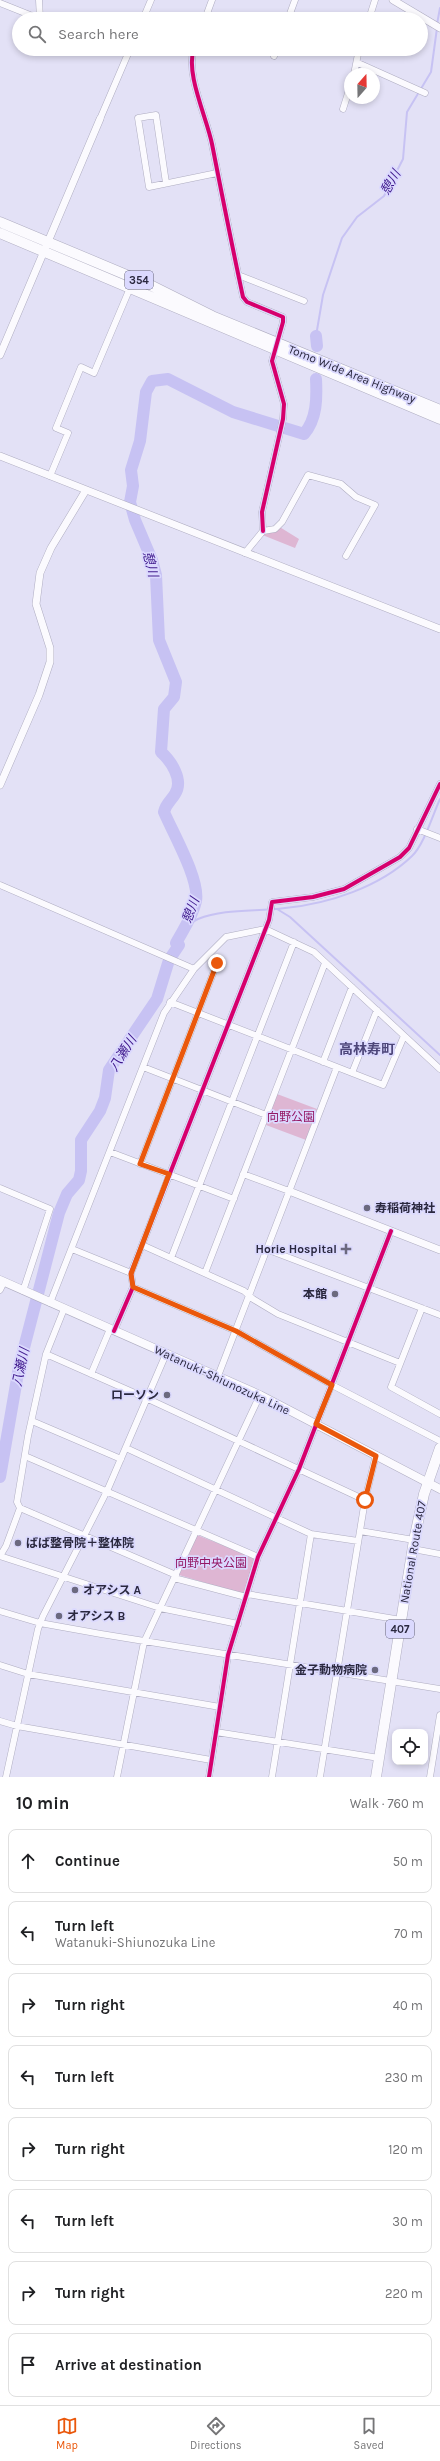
<!DOCTYPE html>
<html lang="en">
<head>
<meta charset="utf-8">
<style>
	body { margin:0; font-family:Karla,"Noto Sans JP",sans-serif; background:#f6f6f6; color:#202124 }
	.controls { position:absolute; right:12px; bottom:12px; display:grid; overflow:hidden; border-radius:8px; box-shadow:0 2px 6px #0003 }
	.controls button { width:36px; height:36px; display:grid; place-items:center; padding:0; border:0; border-bottom:1px solid #e0e0e0; background:#fff; color:#202124; font:20px sans-serif }
	.compass { position:absolute; left:344px; top:68px; width:36px; height:36px; border-radius:50%; background:#fff; box-shadow:0 2px 6px #0003; rotate:20deg }
	.stop { position:absolute; width:12px; height:12px; margin:-9px; border:3px solid #ea580c; border-radius:50%; background:#fff }
	.stop.end { background:#ea580c; border-color:#fff; box-shadow:0 1px 4px #0008 }
	.list { margin:0; padding:0; list-style:none }
	h2 { display:flex; justify-content:space-between; align-items:center; height:52px; margin:0; padding:0 16px; font-size:17px }
	h2 small { font-size:13px; font-weight:400; color:#757577 }
	.list li { display:grid; grid-template-columns:26px 1fr auto; gap:12px; align-items:center; box-sizing:border-box; height:64px; margin:0 8px 8px; padding:0 8px; border:1px solid #e0e0e0; border-radius:8px }
	.list b { display:block; font-size:15px; white-space:nowrap }
	.list p { margin:0; font-size:13px; white-space:nowrap; color:#757577 }
	.list em { font-size:13px; font-style:normal; color:#757577 }
	.icon { flex:none; width:22px; height:22px; fill:none; stroke:currentColor; stroke-width:2; stroke-linecap:round; stroke-linejoin:round }
	.map { position:relative; flex:none; width:440px; height:1777px; overflow:hidden }
	.search { position:absolute; background:#fff; box-shadow:0 2px 6px #0003; left:12px; right:12px; top:12px; height:44px; display:flex; align-items:center; gap:10px; box-sizing:border-box; padding:0 14px; border-radius:22px; color:#757577; font-size:15px }
	.sheet { height:628px; background:#fff }
	nav { display:flex; justify-content:space-around; align-items:center; box-sizing:border-box; height:56px; border-top:1px solid #e0e0e0; background:#fff; font-size:11px; color:#757577 }
	nav a { display:grid; justify-items:center; gap:2px }
	nav .on { color:#ea580c }
	.map>svg:first-child { display:block }
</style>
</head>
<body>
<div class="map">
<svg width="440" height="1777" viewBox="0 0 440 1777">
	<rect width="100%" height="100%" fill="#e3e1f6"/>
	<path fill="#deb6d3" d="M 278,526 L 299,539 L 295,548 L 260,534 Z
		M 277,1094 L 317,1109 L 306,1140 L 266,1125 Z
		M 197,1535 L 255,1558 L 243,1594 L 179,1575 Z"/>
	<g fill="none" stroke-linecap="round" stroke-linejoin="round">
		<path stroke="#c7c2f3" stroke-width="2" d="M 437,24 L 440,8
			M 316,336 L 323,295 L 342,238 L 357,217 L 384,196 L 403,159 L 407,112 L 431,72 L 437,28
			M 277,909 L 290,917 L 440,1055
			M 179,945 C 183,935 186,924 198,919 C 225,908 257,912 285,908 C 328,904 380,887 412,856 C 424,845 433,814 440,799"/>
		<path stroke="#c7c2f3" stroke-width="12" d="M 316,336 L 317,346
			M 0,1477 L 19,1367 L 59,1213 L 67,1194 L 79,1180 L 81,1171 L 81,1140 L 100,1111 L 105,1098 L 109,1070 L 157,999 L 169,960 L 179,945 L 176,943 C 183,930 193,916 196,901 C 200,880 173,833 164,812 C 166,803 171,801 175,794 C 184,780 171,761 161,752 L 164,709 L 174,697 L 176,682 L 159,640 L 156,575 L 152,560 L 135,520 L 130,502 L 133,486 L 131,470 L 140,441 L 146,392 L 152,381 L 168,379 L 233,412 L 304,434 C 317,419 317,398 316,379"/>
		<g stroke="#afadc1" stroke-width="7">
			<path id="minor" d="M 39,0 L 40,19
				M 0,3 L 40,19
				M 143,19 L 151,0
				M 205,19 L 212,0
				M 288,19 L 295,0
				M 369,19 L 375,0
				M 194,49 C 185,73 207,118 212,144 C 222,195 232,246 243,297 L 247,302 L 283,317 L 283,322 L 272,361 L 284,404 L 283,419 L 262,512 L 263,531
				M 274,56 L 277,49
				M 358,63 L 425,93
				M 354,74 L 359,49
				M 343,109 L 350,87
				M 100,119 L 130,49
				M 166,183 L 156,115 L 138,118 L 149,187 L 217,173
				M 238,275 L 304,301
				M 50,476 L 68,433 L 56,428 L 81,367 L 94,373 L 130,288
				M 245,553 L 263,531 L 275,529 L 282,522 L 308,475 L 341,484 L 356,497 L 375,505 L 346,556
				M 417,829 L 440,838
				M 0,885 L 194,969
				M 170,1002 L 383,1085 L 404,1036
				M 323,1062 L 352,987
				M 143,1067 L 266,1115
				M 352,1073 L 377,1010
				M 110,1152 L 234,1199
				M 140,1164 L 217,963
				M 243,1174 L 289,1191
				M 0,1188 L 50,1209 L 23,1291
				M 142,1245 L 244,1291 L 253,1299 L 278,1314 L 400,1363
				M 72,1249 L 131,1273
				M 266,1249 L 440,1315
				M 171,1258 L 294,942
				M 205,1273 L 325,963
				M 133,1287 L 236,1331 L 332,1385 L 440,1441
				M 0,1290 L 4,1282
				M 50,1303 L 164,1013 L 194,969 L 226,937 L 265,929 L 314,952 L 440,1069
				M 422,1308 L 391,1387 L 440,1414
				M 64,1309 L 46,1354 L 28,1436 L 17,1502 L 20,1508 L 176,1575
				M 114,1331 L 133,1287 L 131,1273 L 269,920 L 272,902 L 313,897 L 344,889 L 400,857 L 409,848 L 440,784
				M 46,1354 L 146,1398 L 365,1500
				M 91,1374 L 110,1329
				M 218,1376 L 337,1067
				M 32,1421 L 121,1459
				M 126,1448 L 311,1534 L 358,1541
				M 25,1456 L 258,1557
				M 360,1531 L 414,1540
				M 413,1549 L 440,1554
				M 0,1556 L 160,1608 L 238,1624
				M 0,1556 L 6,1546 L 20,1508
				M 174,1578 L 246,1597
				M 247,1594 L 401,1620
				M 0,1611 L 40,1623 L 101,1634 L 440,1689
				M 0,1665 L 28,1674 L 220,1707
				M 0,1721 L 17,1726 L 211,1760
				M 216,1732 L 379,1758
				M 6,1777 L 38,1629 L 43,1616 L 107,1491 L 166,1354
				M 117,1777 L 144,1642 L 260,1395
				M 209,1777 L 228,1655 L 258,1557 L 299,1469 L 391,1231
				M 272,1777 L 311,1534
				M 320,1777 L 365,1500 L 376,1455
				M 430,1777 L 440,1715"/>
		</g>
		<g stroke="#afadc1" stroke-width="8">
			<path id="tertiary" d="M 393,0 L 440,28
				M 0,355 L 100,119
				M 0,456 L 440,629
				M 0,785 L 39,695 L 50,662 L 50,648 L 36,604 L 40,573 L 51,548 L 86,490
				M 289,1191 L 440,1250"/>
		</g>
		<g stroke="#afadc1" stroke-width="9">
			<path id="secondary" d="M 0,1280 L 260,1395 L 440,1489"/>
		</g>
		<g stroke="#afadc1" stroke-width="11">
			<path id="trunk" d="M 0,222 L 148,284 L 212,316 L 440,410
				M 0,233 L 440,419
				M 376,1777 L 414,1540 L 424,1494 L 440,1448"/>
		</g>
		<use href="#minor" stroke="#fbfafe" stroke-width="6"/>
		<use href="#tertiary" stroke="#fbfafe" stroke-width="7"/>
		<use href="#secondary" stroke="#fbfafe" stroke-width="8"/>
		<use href="#trunk" stroke="#fbfafe" stroke-width="10"/>
		<g stroke="#dbd9fe" stroke-width="6">
			<path id="cycleway" d="M 194,49 C 185,73 207,118 212,144 C 222,195 232,246 243,297 L 247,302 L 283,317 L 283,322 L 272,361 L 284,404 L 283,419 L 262,512 L 263,531
				M 114,1331 L 133,1287 L 131,1273 L 269,920 L 272,902 L 313,897 L 344,889 L 400,857 L 409,848 L 440,784
				M 209,1777 L 228,1655 L 258,1557 L 299,1469 L 391,1231"/>
		</g>
		<use href="#cycleway" stroke="#d6006c" stroke-width="4"/>
	</g>
	<g fill="none" stroke-linecap="round" stroke-linejoin="round">
		<path stroke="#ea580c" stroke-width="5" d="M 217,963 L 140,1164 L 169,1174 L 131,1274 L 133,1287 L 236,1331 L 332,1385 L 316,1424 L 376,1456 L 365,1500"/>
	</g>
	<g fill="#6b697f" stroke="#dbd9fe" stroke-width="1.5">
		<circle cx="367" cy="1208" r="4"/>
		<path d="M344 1243h4v4h4v4h-4v4h-4v-4h-4v-4h4z"/>
		<circle cx="335" cy="1294" r="4"/>
		<circle cx="167" cy="1395" r="4"/>
		<circle cx="18" cy="1543" r="4"/>
		<circle cx="75" cy="1590" r="4"/>
		<circle cx="59" cy="1616" r="4"/>
		<circle cx="375" cy="1670" r="4"/>
	</g>
	<g text-anchor="middle" stroke-width="3.5" stroke-linejoin="round" paint-order="stroke">
		<g fill="#dbd9fe" stroke="#5f5d78" stroke-width="1">
			<rect x="125" y="271" width="28" height="18" rx="3"/>
			<rect x="386" y="1620" width="28" height="18" rx="3"/>
		</g>
		<g font-size="11" font-weight="bold" fill="#2a283f">
			<text x="139" y="284">354</text>
			<text x="400" y="1633">407</text>
		</g>
		<g font-size="12" fill="#2a283f" stroke="#dbd9fe">
			<text transform="translate(352 374) rotate(22)" y="4">Tomo Wide Area Highway</text>
			<text transform="translate(222 1380) rotate(25)" y="4">Watanuki-Shiunozuka Line</text>
			<text transform="translate(413 1552) rotate(-80)" y="4">National Route 407</text>
		</g>
		<g font-size="12" fill="#941765" stroke="#dbd9fe">
			<text x="291" y="1121">向野公園</text>
			<text x="211" y="1567">向野中央公園</text>
		</g>
		<g font-size="12" font-weight="bold" fill="#2a283f" stroke="#dbd9fe" text-anchor="start">
			<text x="375" y="1212">寿稲荷神社</text>
			<text x="337" y="1253" text-anchor="end">Horie Hospital</text>
			<text x="327" y="1298" text-anchor="end">本館</text>
			<text x="159" y="1399" text-anchor="end">ローソン</text>
			<text x="26" y="1547">ばば整骨院＋整体院</text>
			<text x="83" y="1594">オアシス A</text>
			<text x="67" y="1620">オアシス B</text>
			<text x="367" y="1674" text-anchor="end">金子動物病院</text>
		</g>
		<g font-size="13" font-style="italic" fill="#3e188c" stroke="#dbd9fe">
			<text transform="translate(390 182) rotate(-60)" y="5">憩川</text>
			<text transform="translate(151 564) rotate(76)" y="5">憩川</text>
			<text transform="translate(190 910) rotate(-70)" y="5">憩川</text>
			<text transform="translate(122 1053) rotate(-58)" y="5">八瀬川</text>
			<text transform="translate(20 1367) rotate(-78)" y="5">八瀬川</text>
		</g>
		<g font-size="14" font-weight="bold" fill="#4d467a" stroke="#dbd9fe">
			<text x="367" y="1054">高林寿町</text>
		</g>
	</g>
</svg>
<div class="controls">
<button><svg class="icon" aria-label="locate" viewBox="0 0 24 24"><circle cx="12" cy="12" r="6"/><path d="M12 2v4M12 18v4M2 12h4M18 12h4"/></svg></button>
</div>
<svg class="compass" viewBox="-18 -18 36 36"><path d="M0-13l5 13h-10z" fill="#e53935"/><path d="M0 13l5-13h-10z" fill="#757577"/></svg>
<div class="stop" style="left:365px;top:1500px"></div>
<div class="stop end" style="left:217px;top:963px"></div>
<div class="search"><svg class="icon" aria-label="search" viewBox="0 0 24 24"><circle cx="10" cy="10" r="6"/><path d="M15 15l6 6"/></svg>Search here</div>
</div>
<section class="sheet">
<h2>10 min<small>Walk · 760 m</small></h2>
<ul class="list">
<li><svg class="icon" aria-label="ahead" viewBox="0 0 24 24"><path d="M12 20V5M6 11l6-6 6 6"/></svg><div><b>Continue</b></div><em>50 m</em></li>
<li><svg class="icon" aria-label="left" viewBox="0 0 24 24"><path d="M17 20v-9H6M10 6l-5 5 5 5"/></svg><div><b>Turn left</b><p>Watanuki-Shiunozuka Line</p></div><em>70 m</em></li>
<li><svg class="icon" aria-label="right" viewBox="0 0 24 24"><path d="M7 20v-9h11M14 6l5 5-5 5"/></svg><div><b>Turn right</b></div><em>40 m</em></li>
<li><svg class="icon" aria-label="left" viewBox="0 0 24 24"><path d="M17 20v-9H6M10 6l-5 5 5 5"/></svg><div><b>Turn left</b></div><em>230 m</em></li>
<li><svg class="icon" aria-label="right" viewBox="0 0 24 24"><path d="M7 20v-9h11M14 6l5 5-5 5"/></svg><div><b>Turn right</b></div><em>120 m</em></li>
<li><svg class="icon" aria-label="left" viewBox="0 0 24 24"><path d="M17 20v-9H6M10 6l-5 5 5 5"/></svg><div><b>Turn left</b></div><em>30 m</em></li>
<li><svg class="icon" aria-label="right" viewBox="0 0 24 24"><path d="M7 20v-9h11M14 6l5 5-5 5"/></svg><div><b>Turn right</b></div><em>220 m</em></li>
<li><svg class="icon" aria-label="arrive" viewBox="0 0 24 24"><path d="M6 21V4h12l-3 4 3 4H6"/></svg><div><b>Arrive at destination</b></div></li>
</ul>
</section>
<nav>
<a class="on"><svg class="icon" aria-label="map" viewBox="0 0 24 24"><path d="M3 6l6-2 6 2 6-2v14l-6 2-6-2-6 2zM9 4v14M15 6v14"/></svg>Map</a>
<a><svg class="icon" aria-label="directions" viewBox="0 0 24 24"><path d="M12 3l9 9-9 9-9-9zM9 14v-3h6M13 9l2 2-2 2"/></svg>Directions</a>
<a><svg class="icon" aria-label="saved" viewBox="0 0 24 24"><path d="M7 4h10v16l-5-4-5 4z"/></svg>Saved</a>
</nav>
</body>
</html>
